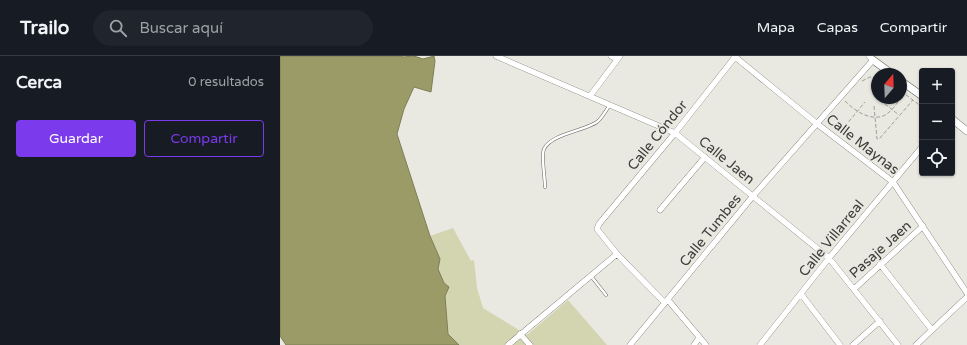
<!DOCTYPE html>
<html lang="es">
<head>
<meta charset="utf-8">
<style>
	body { margin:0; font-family:"Varela Round",sans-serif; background:#20242c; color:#f1f3f6 }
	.controls { position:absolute; right:12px; top:12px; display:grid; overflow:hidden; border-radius:4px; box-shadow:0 1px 3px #0004 }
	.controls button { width:36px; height:36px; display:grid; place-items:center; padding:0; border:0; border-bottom:1px solid #363941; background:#171b24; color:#f1f3f6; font:20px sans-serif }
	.compass { position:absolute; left:591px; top:12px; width:36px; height:36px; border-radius:50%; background:#171b24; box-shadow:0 1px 3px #0004; rotate:19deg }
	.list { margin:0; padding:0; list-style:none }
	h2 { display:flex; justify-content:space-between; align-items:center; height:52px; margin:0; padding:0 16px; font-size:17px }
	h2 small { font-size:13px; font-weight:400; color:#9ea1a6 }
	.actions { display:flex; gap:8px; padding:12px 16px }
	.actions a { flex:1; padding:9px 0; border:1px solid #7c3aed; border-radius:4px; text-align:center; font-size:14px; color:#7c3aed }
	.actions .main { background:#7c3aed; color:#fff }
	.icon { flex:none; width:22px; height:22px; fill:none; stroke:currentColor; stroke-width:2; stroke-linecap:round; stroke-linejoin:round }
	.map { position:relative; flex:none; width:687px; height:289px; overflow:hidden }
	header { display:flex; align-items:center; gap:24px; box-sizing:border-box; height:56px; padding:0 20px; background:#171b24; border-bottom:1px solid #363941 }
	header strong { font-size:19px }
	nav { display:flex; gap:22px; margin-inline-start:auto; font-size:14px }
	.search { width:280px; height:36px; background:#20242c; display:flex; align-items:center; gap:10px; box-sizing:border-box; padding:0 14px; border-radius:22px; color:#9ea1a6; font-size:15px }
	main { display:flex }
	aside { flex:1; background:#171b24 }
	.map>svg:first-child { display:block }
</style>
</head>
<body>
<header>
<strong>Trailo</strong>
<div class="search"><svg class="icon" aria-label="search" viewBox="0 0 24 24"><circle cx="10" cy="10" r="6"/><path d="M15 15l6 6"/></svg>Buscar aquí</div>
<nav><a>Mapa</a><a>Capas</a><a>Compartir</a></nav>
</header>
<main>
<aside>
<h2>Cerca<small>0 resultados</small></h2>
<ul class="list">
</ul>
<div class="actions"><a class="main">Guardar</a><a>Compartir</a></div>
</aside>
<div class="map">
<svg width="687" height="289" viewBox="0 0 687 289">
	<rect width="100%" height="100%" fill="#e9e9e1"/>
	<path fill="#d3d4b0" d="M 173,172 L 191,205 L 194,204 L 197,232 L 203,252 L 247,279 L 288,244 L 327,289 L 179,289 L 168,278 L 164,227 L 158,213 L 160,203 L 150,180 Z"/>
	<path fill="#9a9b66" stroke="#7e7f59" d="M 0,0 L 122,0 L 123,1 L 134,0 L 143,3 L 154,0 L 155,5 L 151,36 L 134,31 L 124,53 L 117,78 L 150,180 L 160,203 L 158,213 L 164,227 L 169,231 L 165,240 L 168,278 L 179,289 L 6,289 L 0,280 Z"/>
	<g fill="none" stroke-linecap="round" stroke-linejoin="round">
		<g stroke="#63635c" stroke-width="3.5">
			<path id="service" d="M 265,131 C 265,121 261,100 264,93 C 271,78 304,75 317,66 C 322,62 326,54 330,49
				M 311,220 L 326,239"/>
		</g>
		<g stroke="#63635c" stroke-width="6">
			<path id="minor" d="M 216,0 L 395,77 L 549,202 L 618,289
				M 331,0 L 337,3
				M 454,0 L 536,67 L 613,126 L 687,237
				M 310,40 L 340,0
				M 380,154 L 425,101
				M 600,208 L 652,274
				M 574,233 L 643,170
				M 521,238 L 560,289
				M 388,244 L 426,289
				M 385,247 L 337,198 L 317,173 L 319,168 L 395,77 L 455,1
				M 240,278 L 250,289
				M 228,289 L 337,198
				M 350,289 L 473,140 L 593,4 L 589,0
				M 414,289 L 419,282
				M 480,289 L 549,202 L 642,91
				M 573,289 L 600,265
				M 636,289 L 687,241"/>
		</g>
		<g stroke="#63635c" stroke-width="8">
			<path id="tertiary" d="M 593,4 L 612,18
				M 621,25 L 642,40
				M 672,63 L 687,75"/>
		</g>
		<path stroke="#9f9f99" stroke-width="1" stroke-dasharray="4 2" stroke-linecap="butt" d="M 582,25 L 590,21 L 597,22
			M 621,35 L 642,51
			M 600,44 L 619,59
			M 565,45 C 574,54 589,65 603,60 C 611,57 616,48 621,42
			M 594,50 L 597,83 L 600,82 L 633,44
			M 561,75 L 585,46"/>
		<use href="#service" stroke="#fff" stroke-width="2.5"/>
		<use href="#minor" stroke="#fff" stroke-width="5.5"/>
		<use href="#tertiary" stroke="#fff" stroke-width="7"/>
	</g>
	<g text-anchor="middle" stroke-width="3.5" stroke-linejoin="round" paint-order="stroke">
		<g font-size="14" fill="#3d3d3a" stroke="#e9e9e1">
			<text transform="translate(377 79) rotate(-51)" y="5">Calle Cóndor</text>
			<text transform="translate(583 88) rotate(38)" y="5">Calle Maynas</text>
			<text transform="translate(447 104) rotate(39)" y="5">Calle Jaen</text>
			<text transform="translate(430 174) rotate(-51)" y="5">Calle Tumbes</text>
			<text transform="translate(551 182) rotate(-51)" y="5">Calle Villarreal</text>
			<text transform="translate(600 193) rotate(-42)" y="5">Pasaje Jaen</text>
		</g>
	</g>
</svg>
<div class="controls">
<button>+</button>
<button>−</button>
<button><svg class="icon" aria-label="locate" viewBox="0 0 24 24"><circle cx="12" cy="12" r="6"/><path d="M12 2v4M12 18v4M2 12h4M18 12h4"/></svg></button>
</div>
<svg class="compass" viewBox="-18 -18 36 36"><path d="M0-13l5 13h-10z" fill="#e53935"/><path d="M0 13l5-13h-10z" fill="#9ea1a6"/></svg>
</div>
</main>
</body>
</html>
